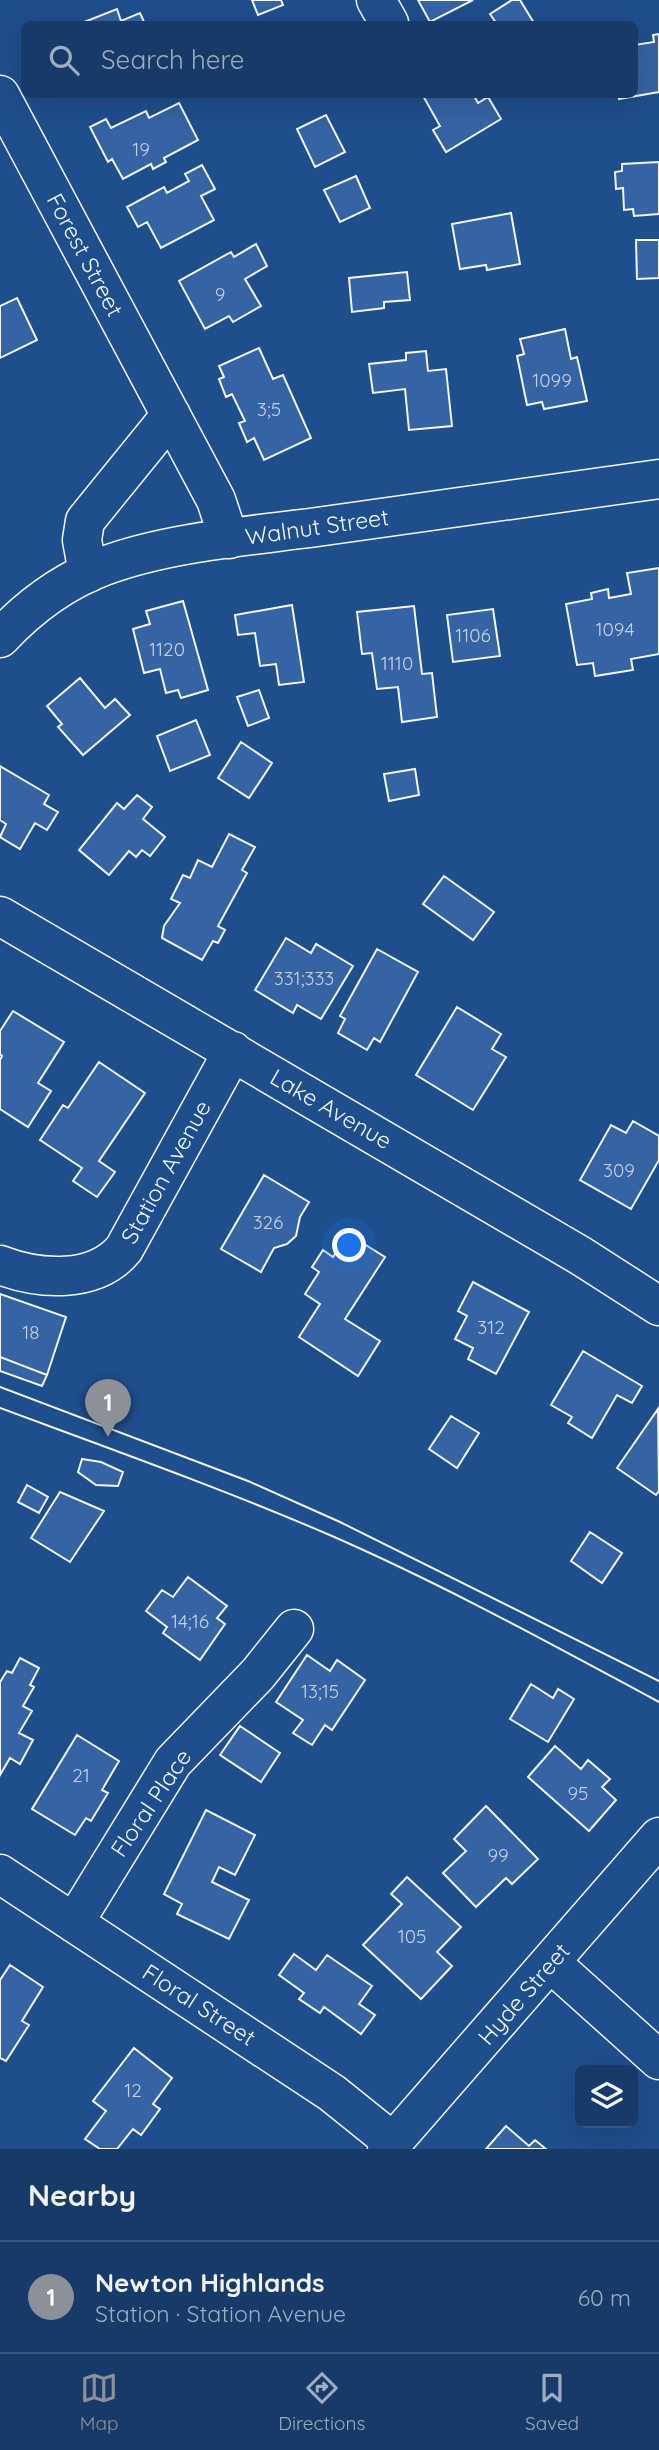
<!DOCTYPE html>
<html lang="en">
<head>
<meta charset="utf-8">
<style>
	body { margin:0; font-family:Quicksand,sans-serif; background:#244571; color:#f1f3f6 }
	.controls { position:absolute; right:21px; bottom:21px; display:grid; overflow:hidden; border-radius:10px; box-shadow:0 7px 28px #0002 }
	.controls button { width:63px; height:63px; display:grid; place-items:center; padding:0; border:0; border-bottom:2px solid #36547d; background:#173a69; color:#f1f3f6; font:35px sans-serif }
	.you { position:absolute; left:350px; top:1246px; width:24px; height:24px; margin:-18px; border:5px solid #fff; border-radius:50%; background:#1a73e8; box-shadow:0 0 0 10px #1a73e833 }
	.badge { display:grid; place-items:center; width:46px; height:46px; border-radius:50%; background:#8c9099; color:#fff; font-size:23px; font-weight:700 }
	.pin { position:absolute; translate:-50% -58px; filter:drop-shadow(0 2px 4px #0008) }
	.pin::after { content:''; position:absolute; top:37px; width:24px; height:21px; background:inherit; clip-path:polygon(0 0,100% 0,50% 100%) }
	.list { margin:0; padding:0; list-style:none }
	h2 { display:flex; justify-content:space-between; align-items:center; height:91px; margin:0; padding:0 28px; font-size:30px }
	h2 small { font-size:23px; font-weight:400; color:#9eadc0 }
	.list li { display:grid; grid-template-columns:46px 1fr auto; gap:21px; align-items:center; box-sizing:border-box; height:112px; padding:0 28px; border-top:2px solid #36547d }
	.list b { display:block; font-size:26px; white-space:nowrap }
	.list p { margin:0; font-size:23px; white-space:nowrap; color:#9eadc0 }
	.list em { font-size:23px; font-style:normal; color:#9eadc0 }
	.icon { flex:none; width:38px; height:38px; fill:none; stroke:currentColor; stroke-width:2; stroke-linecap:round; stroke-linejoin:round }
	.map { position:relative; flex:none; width:659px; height:2149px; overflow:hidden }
	.search { position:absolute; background:#173a69; box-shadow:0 7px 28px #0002; left:21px; right:21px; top:21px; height:77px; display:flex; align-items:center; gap:18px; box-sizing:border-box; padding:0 24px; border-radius:10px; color:#9eadc0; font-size:26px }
	.sheet { height:203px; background:#173a69 }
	nav { display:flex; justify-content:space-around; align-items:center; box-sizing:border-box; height:98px; border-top:2px solid #36547d; background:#173a69; font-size:19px; color:#9eadc0 }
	nav a { display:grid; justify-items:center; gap:4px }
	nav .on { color:#8c9099 }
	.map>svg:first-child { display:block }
</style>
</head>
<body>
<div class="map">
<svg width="659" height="2149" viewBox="0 0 659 2149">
	<rect width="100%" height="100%" fill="#1f4e8c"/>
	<path fill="#3563a3" stroke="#f2f6ff" stroke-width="2" d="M 252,0 L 281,0 L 283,5 L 258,15 Z
		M 418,0 L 473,0 L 430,22 Z
		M 512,0 L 520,0 L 534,23 L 497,24 L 490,14 Z
		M 117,9 L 121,21 L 140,13 L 145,24 L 85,24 L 84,22 Z
		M 659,34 L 659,92 L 619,99 L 619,94 L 634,94 L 634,45 L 654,42 L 653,35 Z
		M 422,94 L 473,94 L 478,103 L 488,97 L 501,119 L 446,152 L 433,130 L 440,126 Z
		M 179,103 L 198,140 L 164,158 L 166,162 L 153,169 L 151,164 L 123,179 L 112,159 L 108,162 L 90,127 L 106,119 L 111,128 L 146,111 L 149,118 Z
		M 326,115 L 345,152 L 315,167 L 297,129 Z
		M 659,162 L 659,214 L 634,216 L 633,209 L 624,210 L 623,188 L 616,189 L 615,172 L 622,171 L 622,164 Z
		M 202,165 L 215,189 L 201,196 L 214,220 L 161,248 L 147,222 L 138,227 L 127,207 L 164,187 L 167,193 L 189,181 L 185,174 Z
		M 356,176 L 370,208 L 340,222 L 324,190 Z
		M 511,213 L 520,264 L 487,270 L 486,265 L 460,269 L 452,224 Z
		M 636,240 L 659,240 L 659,278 L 637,279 Z
		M 256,244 L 267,266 L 245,279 L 261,306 L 233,322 L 229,316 L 205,329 L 179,281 L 231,252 L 234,257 Z
		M 407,272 L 410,300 L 384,302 L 384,308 L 352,312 L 349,278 Z
		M 17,298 L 37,340 L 0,358 L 0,306 Z
		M 565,329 L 571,359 L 577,357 L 587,401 L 544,409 L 542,402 L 527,405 L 517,356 L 524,354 L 520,339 Z
		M 259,348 L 273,379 L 283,375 L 311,438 L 264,460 L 254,438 L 247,442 L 239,423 L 245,421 L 232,394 L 226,397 L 219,379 L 224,377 L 219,366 Z
		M 426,351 L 428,371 L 446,369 L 452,426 L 409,430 L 405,389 L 373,393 L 369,364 L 406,360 L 406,353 Z
		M 659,568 L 659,654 L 631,659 L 633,670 L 595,676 L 593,663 L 577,665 L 566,604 L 592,599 L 591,593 L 608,589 L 609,598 L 631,594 L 627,573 Z
		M 183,601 L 208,690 L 181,698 L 178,690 L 166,693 L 160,669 L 144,673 L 133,629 L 150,624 L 146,611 Z
		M 292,605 L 304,682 L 279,685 L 276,664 L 260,666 L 255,633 L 238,635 L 235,615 Z
		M 414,606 L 422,674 L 432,673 L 437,717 L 402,722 L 398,687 L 377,689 L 372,653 L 362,654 L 357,612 Z
		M 493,609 L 500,656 L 453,662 L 447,615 Z
		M 80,678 L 105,708 L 115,699 L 130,715 L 83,755 L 58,727 L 62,724 L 47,706 Z
		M 259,690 L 269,718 L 248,726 L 237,697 Z
		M 196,720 L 210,755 L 170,771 L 157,736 Z
		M 241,742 L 272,763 L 249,798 L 218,778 Z
		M 0,766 L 49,795 L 44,804 L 58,812 L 47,830 L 35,823 L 20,849 L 0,837 L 6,824 L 0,820 Z
		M 415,769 L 419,795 L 389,801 L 384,774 Z
		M 137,795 L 152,807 L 143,819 L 165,837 L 150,856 L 142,850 L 136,857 L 129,851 L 109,875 L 79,850 L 117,803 L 124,809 Z
		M 229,834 L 255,847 L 242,870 L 247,873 L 218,926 L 225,930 L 218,943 L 213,941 L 202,960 L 162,938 L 164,926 L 180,903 L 171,899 L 183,875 L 190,878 L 198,860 L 212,867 Z
		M 444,876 L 494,912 L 473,940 L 423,904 Z
		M 286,938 L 311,953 L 316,944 L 353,966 L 321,1019 L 297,1005 L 293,1013 L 255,990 Z
		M 377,949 L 418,972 L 380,1042 L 374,1038 L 367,1050 L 338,1033 L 345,1019 L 340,1016 Z
		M 457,1007 L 501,1034 L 492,1049 L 506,1057 L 473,1110 L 416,1075 Z
		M 13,1011 L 64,1042 L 38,1083 L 51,1091 L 28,1127 L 0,1109 L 0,1060 L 2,1056 L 0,1054 L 0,1031 Z
		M 99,1062 L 145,1093 L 99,1161 L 115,1172 L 97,1197 L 73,1181 L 82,1168 L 40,1140 L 63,1105 L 68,1108 Z
		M 633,1121 L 659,1136 L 659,1160 L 631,1209 L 580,1180 L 611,1125 L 626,1133 Z
		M 264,1175 L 309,1202 L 300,1217 L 296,1236 L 287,1244 L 274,1248 L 261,1272 L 221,1249 Z
		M 348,1234 L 385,1257 L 345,1319 L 380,1341 L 358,1376 L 299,1337 L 320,1304 L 305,1294 L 319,1272 L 312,1267 L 323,1250 L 333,1257 Z
		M 473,1282 L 529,1312 L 496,1374 L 468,1359 L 473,1348 L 455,1339 L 467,1316 L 458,1311 Z
		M 0,1294 L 66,1317 L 47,1375 L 0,1357 Z
		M 583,1351 L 642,1386 L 632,1403 L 617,1395 L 592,1438 L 568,1423 L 572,1417 L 551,1405 Z
		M 0,1357 L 47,1375 L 42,1386 L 0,1371 Z
		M 658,1409 L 659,1491 L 656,1495 L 617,1468 Z
		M 451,1416 L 479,1433 L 457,1468 L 429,1449 Z
		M 82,1459 L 101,1462 L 123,1472 L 118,1486 L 96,1485 L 78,1472 Z
		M 27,1485 L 48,1497 L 39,1513 L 18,1502 Z
		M 60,1492 L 104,1511 L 70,1562 L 31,1538 Z
		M 590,1532 L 622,1553 L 602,1583 L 571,1561 Z
		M 188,1577 L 227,1606 L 217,1618 L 225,1624 L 200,1660 L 163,1633 L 167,1627 L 146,1611 L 162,1590 L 173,1597 Z
		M 307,1655 L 330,1671 L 337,1660 L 365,1680 L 332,1730 L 325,1725 L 312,1745 L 293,1733 L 303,1720 L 276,1702 Z
		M 20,1658 L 39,1668 L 30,1685 L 34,1687 L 23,1706 L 32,1711 L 19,1733 L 33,1740 L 20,1764 L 10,1758 L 0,1775 L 0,1682 L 7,1671 L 12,1673 Z
		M 531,1684 L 553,1698 L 558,1689 L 574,1699 L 548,1742 L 510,1719 Z
		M 240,1726 L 280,1753 L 261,1782 L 220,1755 Z
		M 77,1735 L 119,1761 L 102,1790 L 108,1793 L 91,1821 L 86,1818 L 75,1835 L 32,1809 Z
		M 555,1746 L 581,1769 L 588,1760 L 610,1779 L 602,1787 L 616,1800 L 589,1831 L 528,1777 Z
		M 486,1806 L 538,1859 L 512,1884 L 506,1878 L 476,1907 L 443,1873 L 466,1851 L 454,1839 Z
		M 206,1810 L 255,1835 L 235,1875 L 219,1867 L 212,1882 L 249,1900 L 229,1939 L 177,1914 L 182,1904 L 164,1894 Z
		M 407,1877 L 461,1927 L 437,1952 L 452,1966 L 421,1999 L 363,1945 L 402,1904 L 391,1894 Z
		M 294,1954 L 316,1970 L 327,1955 L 372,1986 L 359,2004 L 375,2015 L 361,2034 L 324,2007 L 320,2013 L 299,1999 L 304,1993 L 279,1975 Z
		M 10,1965 L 43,1987 L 22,2021 L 29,2025 L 6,2061 L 0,2058 L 0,1980 Z
		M 134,2048 L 172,2078 L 153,2104 L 160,2109 L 141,2135 L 133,2129 L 117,2149 L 100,2149 L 85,2139 L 106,2111 L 93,2101 Z
		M 506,2126 L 529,2146 L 535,2140 L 546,2149 L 486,2149 Z"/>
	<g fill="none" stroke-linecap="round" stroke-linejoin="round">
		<g stroke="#f2f6ff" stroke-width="41">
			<path id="minor" d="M 376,0 L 389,23
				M 0,95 L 216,500 L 229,539
				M 88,573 L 82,540 L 85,521 L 171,415
				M 0,916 L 581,1256 L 659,1306
				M 0,1265 C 39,1280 95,1284 124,1249 L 233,1051
				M 0,1874 L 332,2093 L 393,2142
				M 74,1923 L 173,1762 L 258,1674 L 294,1629
				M 551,1963 L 659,2060
				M 387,2149 L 659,1837"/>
		</g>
		<g stroke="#f2f6ff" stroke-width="41">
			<path id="major" d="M 0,638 C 29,607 64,581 104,566 C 168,542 249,536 317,527 C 431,511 545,495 659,479"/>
		</g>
		<use href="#minor" stroke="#1f4e8c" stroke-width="38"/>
		<use href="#major" stroke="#1f4e8c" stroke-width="38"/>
		<path stroke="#f2f6ff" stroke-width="2" d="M 0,1387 L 248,1481 L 340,1522 L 659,1681
			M 0,1408 C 111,1449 223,1489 332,1536 C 444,1585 551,1644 659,1702"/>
	</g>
	<g text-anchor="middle" stroke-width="5" stroke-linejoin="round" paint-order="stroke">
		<g font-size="19" fill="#c3d1e8">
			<text x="141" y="156">19</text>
			<text x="220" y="301">9</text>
			<text x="552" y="387">1099</text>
			<text x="269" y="416">3;5</text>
			<text x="615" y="636">1094</text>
			<text x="473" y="642">1106</text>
			<text x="167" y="656">1120</text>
			<text x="397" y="670">1110</text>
			<text x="304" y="985">331;333</text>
			<text x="619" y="1177">309</text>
			<text x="268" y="1229">326</text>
			<text x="491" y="1334">312</text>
			<text x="31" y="1339">18</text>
			<text x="190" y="1628">14;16</text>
			<text x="320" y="1698">13;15</text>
			<text x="81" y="1782">21</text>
			<text x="578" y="1800">95</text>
			<text x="498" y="1862">99</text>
			<text x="412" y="1943">105</text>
			<text x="133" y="2097">12</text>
		</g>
		<g font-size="23" fill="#f2f6ff" stroke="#1f4e8c">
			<text transform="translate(85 255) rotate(62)" y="8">Forest Street</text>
			<text transform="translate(317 527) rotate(-8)" y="8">Walnut Street</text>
			<text transform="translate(331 1109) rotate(30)" y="8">Lake Avenue</text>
			<text transform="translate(166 1172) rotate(-61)" y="8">Station Avenue</text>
			<text transform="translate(151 1803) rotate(-56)" y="8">Floral Place</text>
			<text transform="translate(524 1994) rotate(-49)" y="8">Hyde Street</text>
			<text transform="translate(199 2005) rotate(33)" y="8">Floral Street</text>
		</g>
	</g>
</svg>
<div class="controls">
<button><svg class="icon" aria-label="layers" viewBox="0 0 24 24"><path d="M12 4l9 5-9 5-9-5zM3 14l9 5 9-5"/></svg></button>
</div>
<div class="you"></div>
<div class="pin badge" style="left:108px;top:1437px">1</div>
<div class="search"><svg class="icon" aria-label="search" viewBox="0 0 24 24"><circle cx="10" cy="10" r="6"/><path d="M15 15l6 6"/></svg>Search here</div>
</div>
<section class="sheet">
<h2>Nearby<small></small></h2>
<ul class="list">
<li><span class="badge">1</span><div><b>Newton Highlands</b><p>Station · Station Avenue</p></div><em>60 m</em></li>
</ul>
</section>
<nav>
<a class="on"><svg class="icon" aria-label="map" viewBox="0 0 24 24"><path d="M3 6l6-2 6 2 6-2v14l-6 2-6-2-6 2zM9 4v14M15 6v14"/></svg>Map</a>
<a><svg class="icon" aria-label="directions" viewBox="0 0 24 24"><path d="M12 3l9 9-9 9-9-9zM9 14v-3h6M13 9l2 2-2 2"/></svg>Directions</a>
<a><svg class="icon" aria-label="saved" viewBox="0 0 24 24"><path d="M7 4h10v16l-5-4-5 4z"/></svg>Saved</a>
</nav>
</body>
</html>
